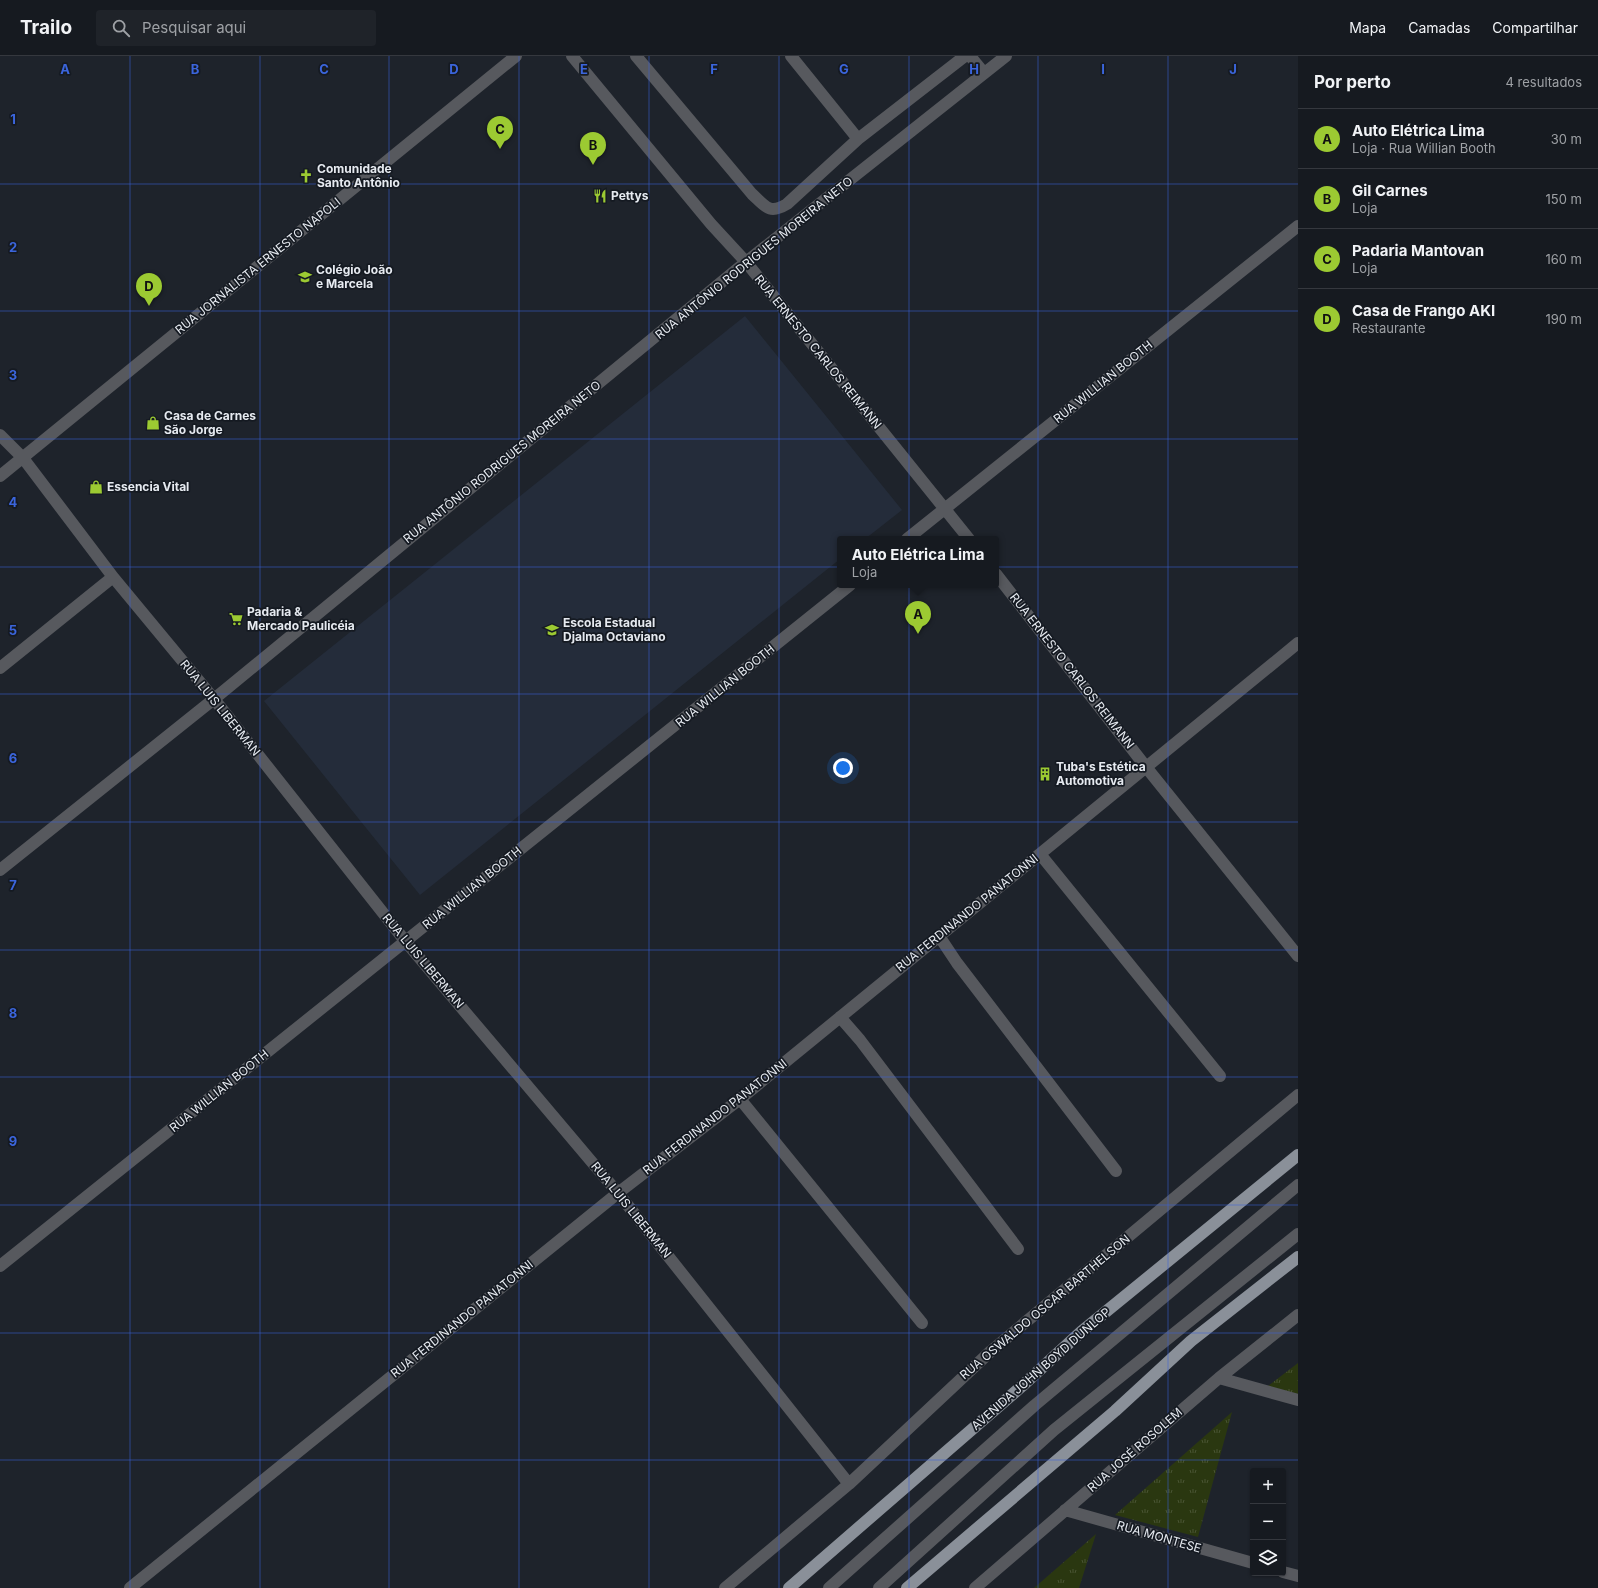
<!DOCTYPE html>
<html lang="pt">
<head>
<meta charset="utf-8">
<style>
	body { margin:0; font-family:Inter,sans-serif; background:#1f2329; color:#f1f3f6 }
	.controls { position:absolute; right:12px; bottom:12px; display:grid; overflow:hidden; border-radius:4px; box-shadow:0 1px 3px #0004 }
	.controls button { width:36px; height:36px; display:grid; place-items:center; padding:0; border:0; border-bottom:1px solid #35383e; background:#161a20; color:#f1f3f6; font:20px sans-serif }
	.you { position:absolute; left:843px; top:712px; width:14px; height:14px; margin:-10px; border:3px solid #fff; border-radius:50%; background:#1a73e8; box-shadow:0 0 0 6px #1a73e833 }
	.badge { display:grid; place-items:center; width:26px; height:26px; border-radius:50%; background:#9cca32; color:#111; font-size:13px; font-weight:700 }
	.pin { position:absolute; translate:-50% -33px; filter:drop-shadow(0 1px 2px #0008) }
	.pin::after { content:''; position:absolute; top:21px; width:14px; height:12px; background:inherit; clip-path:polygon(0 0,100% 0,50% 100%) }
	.popup { position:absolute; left:837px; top:480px; width:162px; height:52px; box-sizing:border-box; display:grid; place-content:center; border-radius:4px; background:#161a20; filter:drop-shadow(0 1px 3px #0005); font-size:13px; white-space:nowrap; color:#9ea1a5 }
	.popup b { font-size:15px; color:#f1f3f6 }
	.popup::after { content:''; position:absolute; left:50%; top:100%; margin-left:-8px; border:8px solid transparent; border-top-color:#161a20 }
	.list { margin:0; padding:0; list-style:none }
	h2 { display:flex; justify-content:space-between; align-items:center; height:52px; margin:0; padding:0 16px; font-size:17px }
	h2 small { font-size:13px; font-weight:400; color:#9ea1a5 }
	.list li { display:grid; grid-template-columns:26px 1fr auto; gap:12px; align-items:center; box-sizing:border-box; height:60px; padding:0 16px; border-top:1px solid #35383e }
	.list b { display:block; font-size:15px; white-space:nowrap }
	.list p { margin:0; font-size:13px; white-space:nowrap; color:#9ea1a5 }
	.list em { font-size:13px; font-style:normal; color:#9ea1a5 }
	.icon { flex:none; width:22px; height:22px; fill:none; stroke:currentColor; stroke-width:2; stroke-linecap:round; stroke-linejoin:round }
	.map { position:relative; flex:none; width:1298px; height:1532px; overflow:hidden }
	header { display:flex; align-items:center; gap:24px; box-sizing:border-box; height:56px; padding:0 20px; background:#161a20; border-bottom:1px solid #35383e }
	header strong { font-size:19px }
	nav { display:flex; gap:22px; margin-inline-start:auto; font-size:14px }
	.search { width:280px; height:36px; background:#1f2329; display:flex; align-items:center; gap:10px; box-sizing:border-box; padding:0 14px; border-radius:4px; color:#9ea1a5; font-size:15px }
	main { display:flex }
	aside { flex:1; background:#161a20 }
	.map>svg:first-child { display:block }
</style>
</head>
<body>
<header>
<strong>Trailo</strong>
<div class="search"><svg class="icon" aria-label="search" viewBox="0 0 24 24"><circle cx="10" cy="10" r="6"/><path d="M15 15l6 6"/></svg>Pesquisar aqui</div>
<nav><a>Mapa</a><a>Camadas</a><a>Compartilhar</a></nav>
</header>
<main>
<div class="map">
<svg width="1298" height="1532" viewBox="0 0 1298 1532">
	<defs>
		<pattern id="grass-tufts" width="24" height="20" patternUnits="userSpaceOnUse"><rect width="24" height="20" fill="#2a3710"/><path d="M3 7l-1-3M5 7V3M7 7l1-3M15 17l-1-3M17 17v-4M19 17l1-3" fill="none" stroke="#495433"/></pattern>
	</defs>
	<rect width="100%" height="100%" fill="#1e232b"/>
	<path fill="#242c3a" d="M 745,260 L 902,454 L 865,483 L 840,483 L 840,503 L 420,839 L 264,645 Z"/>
	<path fill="url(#grass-tufts)" d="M 1298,1307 L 1298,1338 L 1268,1330 Z
		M 1232,1356 L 1198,1481 L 1115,1459 Z
		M 1096,1478 L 1079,1532 L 1034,1532 Z"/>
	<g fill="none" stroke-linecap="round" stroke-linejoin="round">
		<path stroke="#57595e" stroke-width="12" d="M 572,0 L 711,168 L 746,206 L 969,483
			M 636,0 L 752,138 C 765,150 769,159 787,148 L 858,83 L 965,0
			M 791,0 L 858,83
			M 970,0 L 984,17
			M 0,379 L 23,402 L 113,521 L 214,643 L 406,886 L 618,1137 L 849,1428
			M 0,420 L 516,0
			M 907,483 L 1298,170
			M 996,518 L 1146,711 L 1298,900
			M 0,612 L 113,521
			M 1040,798 L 1220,1020
			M 0,814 L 214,643 L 746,206 L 1006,0
			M 939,880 L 957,907 L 1116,1115
			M 840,961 L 860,984 L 1018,1193
			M 740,1043 L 922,1267
			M 0,1210 L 850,529
			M 1219,1322 L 1298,1344
			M 1065,1454 L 1253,1507
			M 1283,1516 L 1298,1520
			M 130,1532 L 618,1137 L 740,1043 L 1298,587
			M 725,1532 L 849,1428 L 991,1295 L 1298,1039
			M 829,1532 L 1035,1349 L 1298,1129
			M 879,1532 L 1054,1374 L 1298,1178
			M 975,1532 L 1219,1322 L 1298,1259"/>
		<path stroke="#8a9099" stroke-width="12" d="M 789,1532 L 1022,1330 L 1081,1276 L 1298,1099
			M 907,1532 L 1115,1355 L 1191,1285 L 1298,1201"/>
	</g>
	<path fill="none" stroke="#3b65dc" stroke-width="1" stroke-opacity="0.55" d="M 130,0 L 130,1532M 260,0 L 260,1532M 389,0 L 389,1532M 519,0 L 519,1532M 649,0 L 649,1532M 779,0 L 779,1532M 909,0 L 909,1532M 1038,0 L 1038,1532M 1168,0 L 1168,1532M 0,128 L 1298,128M 0,255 L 1298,255M 0,383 L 1298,383M 0,511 L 1298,511M 0,638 L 1298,638M 0,766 L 1298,766M 0,894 L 1298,894M 0,1021 L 1298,1021M 0,1149 L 1298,1149M 0,1277 L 1298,1277M 0,1404 L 1298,1404"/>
	<defs>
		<g id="church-bare" transform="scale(1.08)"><path d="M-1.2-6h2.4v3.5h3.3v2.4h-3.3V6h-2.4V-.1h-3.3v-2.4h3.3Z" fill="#9cca32" stroke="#151a22" stroke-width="2.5" paint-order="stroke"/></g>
		<g id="restaurant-bare" transform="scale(1.08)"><path d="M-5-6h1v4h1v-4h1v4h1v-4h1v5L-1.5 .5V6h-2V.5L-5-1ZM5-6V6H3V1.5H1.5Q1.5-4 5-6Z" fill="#9cca32" stroke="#151a22" stroke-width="2.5" paint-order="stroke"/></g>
		<g id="school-bare" transform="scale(1.08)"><path d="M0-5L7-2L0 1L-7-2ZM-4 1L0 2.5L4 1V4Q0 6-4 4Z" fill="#9cca32" stroke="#151a22" stroke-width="2.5" paint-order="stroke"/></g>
		<g id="shop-bare" transform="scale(1.08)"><path d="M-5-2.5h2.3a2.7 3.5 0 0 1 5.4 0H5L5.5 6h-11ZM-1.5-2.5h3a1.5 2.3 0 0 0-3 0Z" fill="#9cca32" stroke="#151a22" stroke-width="2.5" paint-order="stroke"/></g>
		<g id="supermarket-bare" transform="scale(1.08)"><path d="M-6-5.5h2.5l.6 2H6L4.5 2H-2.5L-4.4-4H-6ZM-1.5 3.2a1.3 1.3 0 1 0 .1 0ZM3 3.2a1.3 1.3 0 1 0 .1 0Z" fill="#9cca32" stroke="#151a22" stroke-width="2.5" paint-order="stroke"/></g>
		<g id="building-bare" transform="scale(1.08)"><path d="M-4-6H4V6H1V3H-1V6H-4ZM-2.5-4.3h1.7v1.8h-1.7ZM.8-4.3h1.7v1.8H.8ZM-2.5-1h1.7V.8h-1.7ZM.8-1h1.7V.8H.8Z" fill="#9cca32" stroke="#151a22" stroke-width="2.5" paint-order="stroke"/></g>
	</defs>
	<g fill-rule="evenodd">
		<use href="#church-bare" x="306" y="120"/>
		<use href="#restaurant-bare" x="600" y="140"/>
		<use href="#school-bare" x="305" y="221"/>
		<use href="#shop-bare" x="153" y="367"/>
		<use href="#shop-bare" x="96" y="431"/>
		<use href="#supermarket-bare" x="236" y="563"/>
		<use href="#school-bare" x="552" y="574"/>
		<use href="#building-bare" x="1045" y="718"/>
	</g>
	<g text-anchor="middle" stroke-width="3.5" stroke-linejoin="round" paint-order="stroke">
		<g font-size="12" font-weight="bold" fill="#e6eaf0" stroke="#151a22" text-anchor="start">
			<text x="317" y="117">Comunidade<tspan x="317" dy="14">Santo Antônio</tspan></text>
			<text x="611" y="144">Pettys</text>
			<text x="316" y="218">Colégio João<tspan x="316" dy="14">e Marcela</tspan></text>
			<text x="164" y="364">Casa de Carnes<tspan x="164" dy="14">São Jorge</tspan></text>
			<text x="107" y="435">Essencia Vital</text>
			<text x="247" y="560">Padaria &amp;<tspan x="247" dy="14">Mercado Paulicéia</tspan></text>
			<text x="563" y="571">Escola Estadual<tspan x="563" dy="14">Djalma Octaviano</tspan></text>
			<text x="1056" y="715">Tuba's Estética<tspan x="1056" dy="14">Automotiva</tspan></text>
		</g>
		<g font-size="12" fill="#e6eaf0" stroke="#151a22">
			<text transform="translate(754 202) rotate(-39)" y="4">RUA ANTÔNIO RODRIGUES MOREIRA NETO</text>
			<text transform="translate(258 210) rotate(-39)" y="4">RUA JORNALISTA ERNESTO NAPOLI</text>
			<text transform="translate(818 296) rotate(51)" y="4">RUA ERNESTO CARLOS REIMANN</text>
			<text transform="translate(1103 326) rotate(-39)" y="4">RUA WILLIAN BOOTH</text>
			<text transform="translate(502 406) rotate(-39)" y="4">RUA ANTÔNIO RODRIGUES MOREIRA NETO</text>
			<text transform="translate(1072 615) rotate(52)" y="4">RUA ERNESTO CARLOS REIMANN</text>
			<text transform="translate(725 630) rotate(-39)" y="4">RUA WILLIAN BOOTH</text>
			<text transform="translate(220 652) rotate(51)" y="4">RUA LUIS LIBERMAN</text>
			<text transform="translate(472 832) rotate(-39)" y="4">RUA WILLIAN BOOTH</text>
			<text transform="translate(967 857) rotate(-39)" y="4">RUA FERDINANDO PANATONNI</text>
			<text transform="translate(423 905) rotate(50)" y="4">RUA LUIS LIBERMAN</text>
			<text transform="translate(219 1035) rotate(-39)" y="4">RUA WILLIAN BOOTH</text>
			<text transform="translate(715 1061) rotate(-38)" y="4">RUA FERDINANDO PANATONNI</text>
			<text transform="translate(631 1154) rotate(51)" y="4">RUA LUIS LIBERMAN</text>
			<text transform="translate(1045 1251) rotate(-40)" y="4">RUA OSWALDO OSCAR BARTHELSON</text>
			<text transform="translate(462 1263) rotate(-39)" y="4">RUA FERDINANDO PANATONNI</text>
			<text transform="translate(1041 1313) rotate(-41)" y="4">AVENIDA JOHN BOYD DUNLOP</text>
			<text transform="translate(1135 1394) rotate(-41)" y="4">RUA JOSÉ ROSOLEM</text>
			<text transform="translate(1159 1481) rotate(16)" y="4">RUA MONTESE</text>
		</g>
	</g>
	<g font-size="13" text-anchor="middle" font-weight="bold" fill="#3b65dc" stroke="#151a22" stroke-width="3.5" stroke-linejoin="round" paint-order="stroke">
		<text x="65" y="18">A</text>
		<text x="195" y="18">B</text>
		<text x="324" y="18">C</text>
		<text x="454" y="18">D</text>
		<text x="584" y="18">E</text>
		<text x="714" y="18">F</text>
		<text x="844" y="18">G</text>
		<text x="974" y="18">H</text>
		<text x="1103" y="18">I</text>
		<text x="1233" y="18">J</text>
		<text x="13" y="68">1</text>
		<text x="13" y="196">2</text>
		<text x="13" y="324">3</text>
		<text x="13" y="451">4</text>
		<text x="13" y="579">5</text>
		<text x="13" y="707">6</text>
		<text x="13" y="834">7</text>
		<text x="13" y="962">8</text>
		<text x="13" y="1090">9</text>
	</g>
</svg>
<div class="controls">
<button>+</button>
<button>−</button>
<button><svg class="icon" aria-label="layers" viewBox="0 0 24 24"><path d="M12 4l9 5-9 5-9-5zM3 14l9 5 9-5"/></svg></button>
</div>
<div class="you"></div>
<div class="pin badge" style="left:918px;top:578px">A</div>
<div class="popup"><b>Auto Elétrica Lima</b>Loja</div>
<div class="pin badge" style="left:593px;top:109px">B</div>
<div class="pin badge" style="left:500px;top:93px">C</div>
<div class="pin badge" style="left:149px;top:250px">D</div>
</div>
<aside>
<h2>Por perto<small>4 resultados</small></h2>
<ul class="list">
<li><span class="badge">A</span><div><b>Auto Elétrica Lima</b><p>Loja · Rua Willian Booth</p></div><em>30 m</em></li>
<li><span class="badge">B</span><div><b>Gil Carnes</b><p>Loja</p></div><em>150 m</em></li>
<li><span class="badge">C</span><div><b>Padaria Mantovan</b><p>Loja</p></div><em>160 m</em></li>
<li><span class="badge">D</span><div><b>Casa de Frango AKI</b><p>Restaurante</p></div><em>190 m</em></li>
</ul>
</aside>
</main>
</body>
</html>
